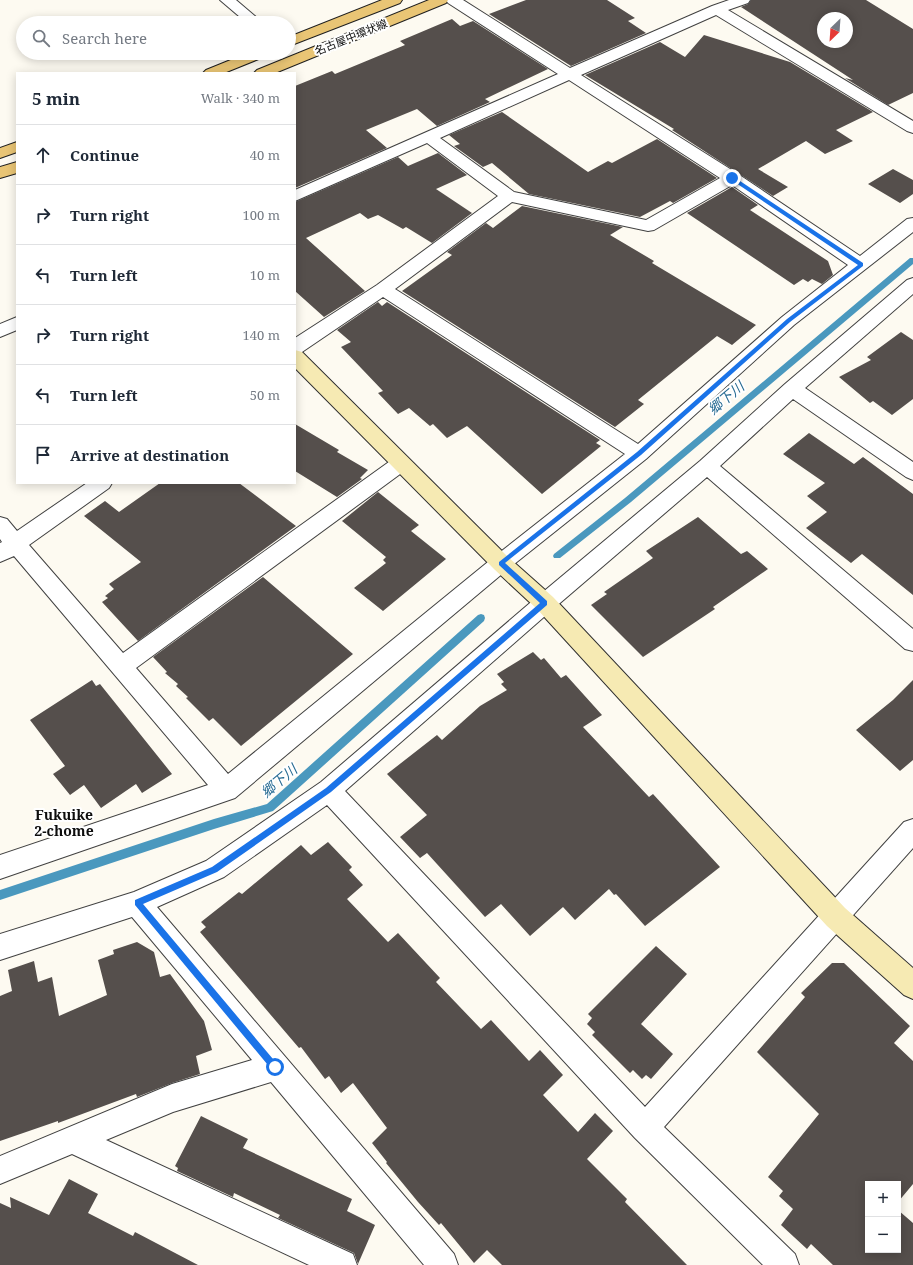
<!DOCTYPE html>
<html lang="en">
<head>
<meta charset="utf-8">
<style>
	body { margin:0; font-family:"Noto Serif","Noto Sans JP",serif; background:#f2f2f3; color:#1f2937 }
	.controls { position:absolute; right:12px; bottom:12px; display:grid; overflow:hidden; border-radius:0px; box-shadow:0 2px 10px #0003 }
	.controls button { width:36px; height:36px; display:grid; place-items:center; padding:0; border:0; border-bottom:1px solid #e0e1e3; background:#fff; color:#1f2937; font:20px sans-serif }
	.compass { position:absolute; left:817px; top:12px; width:36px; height:36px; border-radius:50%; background:#fff; box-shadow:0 2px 10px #0003; rotate:205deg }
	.stop { position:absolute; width:12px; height:12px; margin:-9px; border:3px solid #1a73e8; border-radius:50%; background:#fff }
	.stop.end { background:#1a73e8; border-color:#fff; box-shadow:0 1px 4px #0008 }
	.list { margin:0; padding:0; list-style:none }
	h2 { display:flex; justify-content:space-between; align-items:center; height:52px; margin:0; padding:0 16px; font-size:17px }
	h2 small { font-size:13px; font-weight:400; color:#747a83 }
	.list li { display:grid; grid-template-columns:26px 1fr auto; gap:12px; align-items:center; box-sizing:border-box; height:60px; padding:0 16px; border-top:1px solid #e0e1e3 }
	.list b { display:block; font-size:15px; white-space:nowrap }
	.list em { font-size:13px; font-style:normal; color:#747a83 }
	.icon { flex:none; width:22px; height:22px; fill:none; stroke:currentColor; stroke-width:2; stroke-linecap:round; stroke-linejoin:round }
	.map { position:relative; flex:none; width:913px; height:1265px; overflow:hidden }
	.search { position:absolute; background:#fff; box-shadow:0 2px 10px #0003; left:16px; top:16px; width:280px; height:44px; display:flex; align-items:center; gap:10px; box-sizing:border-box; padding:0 14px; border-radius:22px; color:#747a83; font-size:15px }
	.panel { position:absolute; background:#fff; box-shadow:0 2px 10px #0003; left:16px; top:72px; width:280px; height:412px; border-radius:0px }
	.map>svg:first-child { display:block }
</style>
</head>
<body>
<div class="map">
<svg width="913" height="1265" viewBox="0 0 913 1265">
	<rect width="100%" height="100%" fill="#fdfaf1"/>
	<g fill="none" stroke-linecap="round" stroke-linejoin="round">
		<path fill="#4a98be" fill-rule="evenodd" d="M 910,258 L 913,258 L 913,264 L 631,502 L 560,558 L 554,558 L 553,556 L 554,554 L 625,498 Z
			M 481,614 L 484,615 L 485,618 L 484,621 L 273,811 L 214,829 L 0,900 L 0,890 L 214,819 L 267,804 L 478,615 Z"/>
	</g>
	<path fill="#554f4c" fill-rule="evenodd" d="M 526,0 L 607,0 L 635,18 L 628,21 L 646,33 L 571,66 L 489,14 Z
		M 751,0 L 866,0 L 913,29 L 913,93 L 888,105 L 845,78 L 853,80 L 741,7 L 748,4 ZM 823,18 L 847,18 L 847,42 L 823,42 Z
		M 452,19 L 460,26 L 473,21 L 548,69 L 485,99 L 490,102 L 437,126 L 417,109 L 366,130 L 387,148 L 295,188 L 295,86 L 332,71 L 335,74 L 405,45 L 400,41 Z
		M 704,35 L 790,62 L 873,112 L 836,130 L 853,141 L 825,154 L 806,141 L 758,169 L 788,187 L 773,196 L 672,130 L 674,129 L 585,75 L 660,42 L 685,57 Z
		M 502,112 L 588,172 L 608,161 L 612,163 L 657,139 L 717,178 L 673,203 L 670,201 L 640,217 L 529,194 L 492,163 L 483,167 L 454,146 L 460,144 L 449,135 Z
		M 438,153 L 467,175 L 436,189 L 472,213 L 432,243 L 406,227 L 403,229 L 378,215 L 368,219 L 360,213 L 306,238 L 365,291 L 324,317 L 295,291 L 295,202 L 398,157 L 408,166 Z
		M 893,169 L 913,180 L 913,194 L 900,203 L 868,184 Z
		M 732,187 L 758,205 L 750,210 L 828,261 L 833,275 L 822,284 L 812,279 L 808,282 L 803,279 L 794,285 L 687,213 Z
		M 522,206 L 623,227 L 610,235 L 654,261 L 652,263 L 756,325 L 732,345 L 717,336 L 638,400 L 644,404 L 615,427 L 402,291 L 452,255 L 447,252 L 486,223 L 493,228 Z
		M 378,302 L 382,306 L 387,302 L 600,440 L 596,443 L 601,446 L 542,494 L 467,426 L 447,438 L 433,424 L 430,426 L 409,408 L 398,414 L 378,393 L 383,391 L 341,347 L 351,342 L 337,330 Z
		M 901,332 L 913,340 L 913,399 L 892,415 L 873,401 L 870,403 L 839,377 L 871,360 L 867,357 Z
		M 295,424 L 339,450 L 337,452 L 368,470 L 360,478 L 362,479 L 337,497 L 295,471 Z
		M 809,433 L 854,464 L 863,457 L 913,494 L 913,595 L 862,554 L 851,563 L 806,528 L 827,512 L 807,496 L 825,483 L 783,454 Z
		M 160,483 L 239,483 L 296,526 L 138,641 L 102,602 L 108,598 L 105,596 L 114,589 L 109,584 L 141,562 L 84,516 L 105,501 L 119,512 Z
		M 378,492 L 419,525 L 411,531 L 446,559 L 383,611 L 354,588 L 386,563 L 383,560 L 386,557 L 342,521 Z
		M 698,517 L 741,554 L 747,551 L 768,569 L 713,607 L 715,609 L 643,657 L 591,605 L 607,594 L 604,592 L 653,558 L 646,551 Z
		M 263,577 L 353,654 L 241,746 L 213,718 L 209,721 L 186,698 L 188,697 L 176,686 L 178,684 L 165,673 L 167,672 L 153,657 Z
		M 533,652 L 541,660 L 544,658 L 561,678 L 566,675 L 602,715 L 583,727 L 649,797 L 653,794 L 720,867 L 645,926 L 616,894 L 614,895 L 609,889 L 575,920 L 563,907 L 530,936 L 501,904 L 485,917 L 427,853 L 420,858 L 400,837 L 427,815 L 387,774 L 437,735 L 442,740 L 480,706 L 507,690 L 501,684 L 504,682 L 497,674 Z
		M 92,680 L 96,686 L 100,684 L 172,774 L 142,793 L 136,784 L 101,808 L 84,785 L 70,795 L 53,774 L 65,766 L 30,720 Z
		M 913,680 L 913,760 L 900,771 L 856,730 L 893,700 Z
		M 328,842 L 352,867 L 349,870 L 363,885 L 347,899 L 388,942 L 398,933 L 440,978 L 436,982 L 481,1029 L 491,1020 L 529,1061 L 540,1050 L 563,1075 L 543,1095 L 578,1132 L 595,1113 L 613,1131 L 587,1159 L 627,1199 L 625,1202 L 687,1265 L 502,1265 L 487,1250 L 474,1263 L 441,1223 L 439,1225 L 418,1202 L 386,1163 L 387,1162 L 372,1143 L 387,1128 L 353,1083 L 341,1093 L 329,1076 L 325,1079 L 301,1047 L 299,1048 L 200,932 L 206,927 L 201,922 L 239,892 L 242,894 L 301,845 L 311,855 Z
		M 137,942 L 154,952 L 160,977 L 170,974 L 204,1021 L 212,1050 L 196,1056 L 200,1074 L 172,1083 L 137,1097 L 136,1094 L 58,1123 L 58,1121 L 0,1141 L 0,996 L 12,991 L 8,970 L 34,961 L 38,982 L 52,977 L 59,1016 L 107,995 L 98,960 L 114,954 L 113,950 Z
		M 656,946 L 687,974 L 641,1024 L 673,1054 L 651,1079 L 646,1075 L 642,1079 L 633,1070 L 630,1073 L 592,1035 L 595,1032 L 587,1024 L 592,1018 L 588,1014 Z
		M 832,963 L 844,963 L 910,1026 L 894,1043 L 913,1061 L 913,1184 L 898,1202 L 898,1184 L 868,1184 L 868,1250 L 898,1250 L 898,1210 L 913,1223 L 913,1265 L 833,1265 L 811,1244 L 807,1249 L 781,1225 L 793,1209 L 779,1196 L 783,1191 L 768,1177 L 819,1114 L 757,1052 L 805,997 L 801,993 Z
		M 201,1116 L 248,1139 L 243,1148 L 352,1199 L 347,1211 L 375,1225 L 358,1264 L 354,1253 L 278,1218 L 280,1215 L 234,1193 L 233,1197 L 177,1171 L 178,1168 L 175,1166 Z
		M 69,1179 L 98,1194 L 88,1213 L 133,1236 L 135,1232 L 198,1265 L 0,1265 L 0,1203 L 11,1208 L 10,1197 L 49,1215 Z"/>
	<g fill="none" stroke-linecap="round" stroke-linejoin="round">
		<g stroke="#414141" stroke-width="2">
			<path id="street" d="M 220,0 L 236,0 L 263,23 L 247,23 Z
				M 446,0 L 463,0 L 570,68 L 712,6 L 729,0 L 750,0 L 748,3 L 728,10 L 913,121 L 913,133 L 907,131 L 716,15 L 581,75 L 738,174 L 860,256 L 907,219 L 913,218 L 913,232 L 794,325 L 646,459 L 508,569 L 235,798 L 0,879 L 0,855 L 208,785 L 14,556 L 0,562 L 0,543 L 2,542 L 0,539 L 0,517 L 7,519 L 17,531 L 87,483 L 112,483 L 109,488 L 29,545 L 123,653 L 393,459 L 400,457 L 407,459 L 410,464 L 407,469 L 136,668 L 228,774 L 494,557 L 625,454 L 383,297 L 302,352 L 295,353 L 295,338 L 377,285 L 498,196 L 427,143 L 295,201 L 295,190 L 558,74 L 448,3 ZM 569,80 L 720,178 L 646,220 L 514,192 L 440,138 ZM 732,185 L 848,265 L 782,317 L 638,444 L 395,289 L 512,202 L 648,231 L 654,230 Z
				M 913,278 L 913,294 L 805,388 L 913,462 L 913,480 L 906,477 L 793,399 L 720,466 L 913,629 L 913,651 L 905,649 L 707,477 L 553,609 L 345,791 L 645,1107 L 904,822 L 913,819 L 913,848 L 664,1127 L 795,1254 L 799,1265 L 763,1265 L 635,1138 L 327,805 L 224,877 L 157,907 L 454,1254 L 458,1265 L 424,1265 L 271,1082 L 173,1112 L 106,1140 L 353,1254 L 357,1265 L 309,1265 L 72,1154 L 0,1184 L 0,1156 L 172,1084 L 252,1060 L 132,917 L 0,960 L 0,934 L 134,892 L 206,861 L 321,782 L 537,597 L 700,461 L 785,384 L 907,280 Z
				M 17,317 L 17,330 L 0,337 L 0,324 Z"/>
		</g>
		<g stroke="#303030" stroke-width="2">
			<path id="secondary" d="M 295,350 L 302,352 L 508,557 L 553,597 L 845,908 L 913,968 L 913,999 L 904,995 L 827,926 L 537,609 L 494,569 L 295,368 Z"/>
		</g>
		<g stroke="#1f1f1f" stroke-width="2">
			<path id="primary" d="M 382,0 L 402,0 L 400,3 L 289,46 L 289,37 Z
				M 429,0 L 448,0 L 446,3 L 275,73 L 254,73 L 257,70 Z
				M 248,53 L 268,53 L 266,56 L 224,73 L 203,73 L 206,70 Z
				M 17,142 L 17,152 L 0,158 L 0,148 Z
				M 17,162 L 17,173 L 0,178 L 0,167 Z"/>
		</g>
		<use href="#street" fill="#fff" fill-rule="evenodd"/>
		<use href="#secondary" fill="#f6eab3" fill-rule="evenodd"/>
		<use href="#primary" fill="#e9c575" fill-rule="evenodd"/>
	</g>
	<path fill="#1a73e8" d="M 730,177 L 734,177 L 863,263 L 863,266 L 790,322 L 641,455 L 505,563 L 547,601 L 547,605 L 331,792 L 217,872 L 143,904 L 278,1065 L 278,1070 L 272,1070 L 135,905 L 135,900 L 212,867 L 326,788 L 540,603 L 499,565 L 499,562 L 637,452 L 787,319 L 858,265 L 730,179 Z"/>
	<g text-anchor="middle" stroke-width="4" stroke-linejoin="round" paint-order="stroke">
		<g font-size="11" fill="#0e0e0e" stroke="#fff">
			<text transform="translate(351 37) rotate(-22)" y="4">名古屋中環状線</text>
		</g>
		<g font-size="14" font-style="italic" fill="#256a92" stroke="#fff">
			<text transform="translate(726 398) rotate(-40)" y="5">郷下川</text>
			<text transform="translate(279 781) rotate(-40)" y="5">郷下川</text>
		</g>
		<g font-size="14" font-weight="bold" fill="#0e0e0e" stroke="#fff">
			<text x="64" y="820">Fukuike<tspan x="64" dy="16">2-chome</tspan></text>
		</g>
	</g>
</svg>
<div class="controls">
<button>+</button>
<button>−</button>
</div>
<svg class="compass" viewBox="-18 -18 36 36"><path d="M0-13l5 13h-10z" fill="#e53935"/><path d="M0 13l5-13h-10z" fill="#747a83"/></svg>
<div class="stop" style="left:275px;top:1067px"></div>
<div class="stop end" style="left:732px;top:178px"></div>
<div class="search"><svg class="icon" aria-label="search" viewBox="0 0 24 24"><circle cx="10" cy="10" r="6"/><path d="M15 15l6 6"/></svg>Search here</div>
<section class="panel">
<h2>5 min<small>Walk · 340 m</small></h2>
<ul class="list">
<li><svg class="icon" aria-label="ahead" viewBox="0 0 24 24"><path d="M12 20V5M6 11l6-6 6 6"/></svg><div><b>Continue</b></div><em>40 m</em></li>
<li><svg class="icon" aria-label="right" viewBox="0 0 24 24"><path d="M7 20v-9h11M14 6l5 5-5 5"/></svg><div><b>Turn right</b></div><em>100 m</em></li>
<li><svg class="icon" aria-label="left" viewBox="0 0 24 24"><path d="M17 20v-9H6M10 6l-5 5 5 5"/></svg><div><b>Turn left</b></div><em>10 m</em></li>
<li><svg class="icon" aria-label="right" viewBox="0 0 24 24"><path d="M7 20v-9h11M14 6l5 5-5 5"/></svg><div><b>Turn right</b></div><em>140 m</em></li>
<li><svg class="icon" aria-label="left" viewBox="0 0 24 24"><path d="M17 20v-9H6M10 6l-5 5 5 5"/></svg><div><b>Turn left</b></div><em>50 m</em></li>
<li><svg class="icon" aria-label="arrive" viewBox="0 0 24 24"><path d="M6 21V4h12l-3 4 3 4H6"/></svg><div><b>Arrive at destination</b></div></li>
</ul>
</section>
</div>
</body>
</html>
